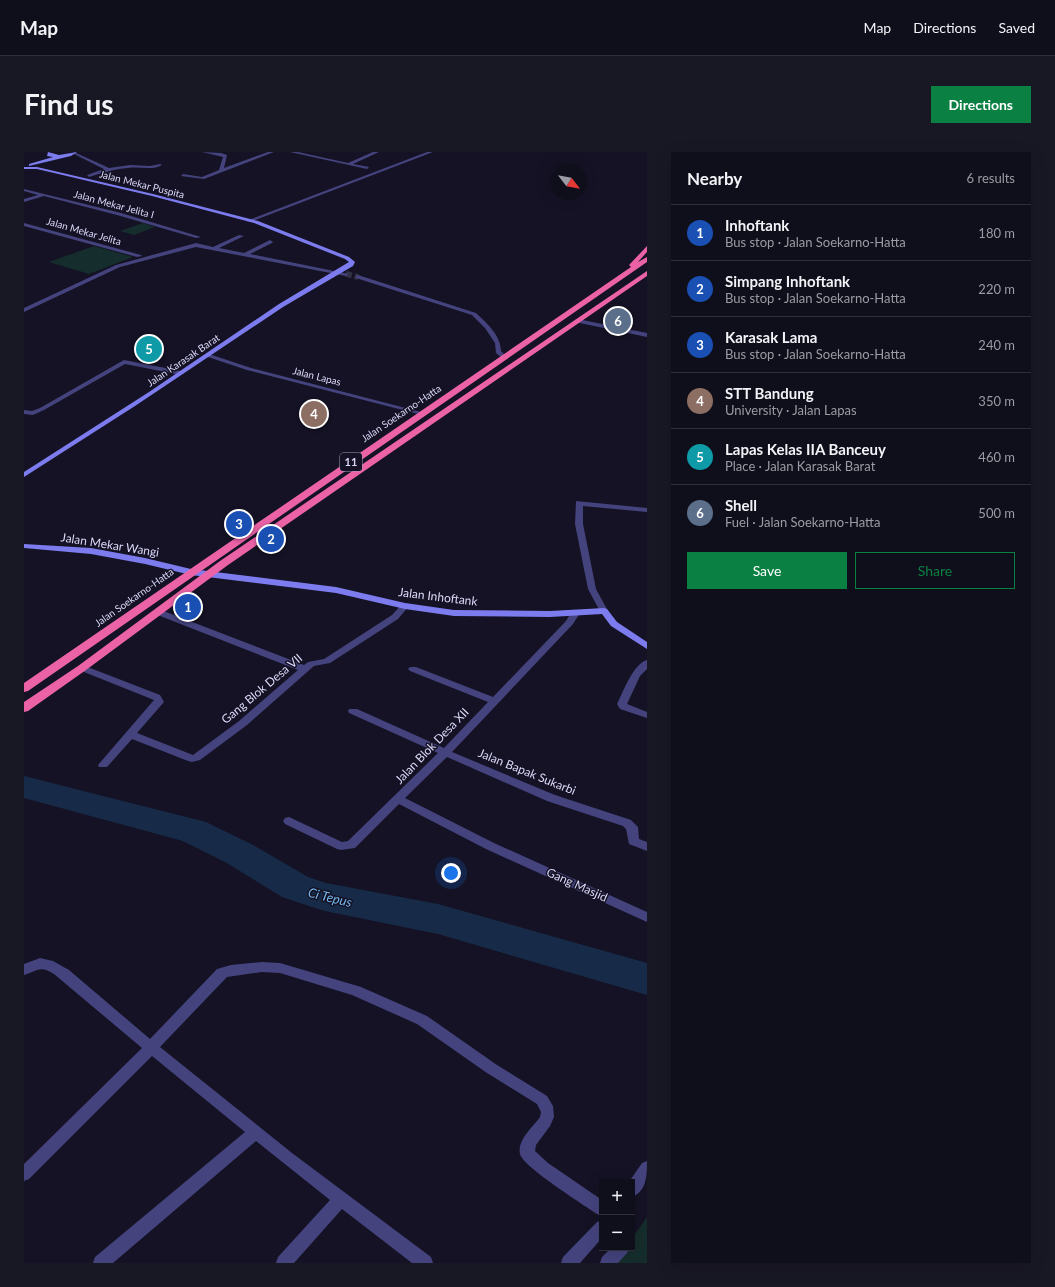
<!DOCTYPE html>
<html lang="en">
<head>
<meta charset="utf-8">
<style>
	body { margin:0; font-family:Lato,sans-serif; background:#181724; color:#f1f3f6 }
	.controls { position:absolute; right:12px; bottom:12px; display:grid; overflow:hidden; border-radius:0px; box-shadow:0 4px 16px #0002 }
	.controls button { width:36px; height:36px; display:grid; place-items:center; padding:0; border:0; border-bottom:1px solid #2f2e3a; background:#0f0e1b; color:#f1f3f6; font:20px sans-serif }
	.compass { position:absolute; left:527px; top:12px; width:36px; height:36px; border-radius:50%; background:#0f0e1b; box-shadow:0 4px 16px #0002; rotate:121deg }
	.you { position:absolute; left:427px; top:721px; width:14px; height:14px; margin:-10px; border:3px solid #fff; border-radius:50%; background:#1a73e8; box-shadow:0 0 0 6px #1a73e833 }
	.badge { display:grid; place-items:center; width:26px; height:26px; border-radius:50%; background:#0b8043; color:#fff; font-size:13px; font-weight:700 }
	.pin { position:absolute; translate:-50% -50%; border:2px solid #fff; box-shadow:0 1px 4px #0006 }
	.list { margin:0; padding:0; list-style:none }
	h2 { display:flex; justify-content:space-between; align-items:center; height:52px; margin:0; padding:0 16px; font-size:17px }
	h2 small { font-size:13px; font-weight:400; color:#9b9ca3 }
	.list li { display:grid; grid-template-columns:26px 1fr auto; gap:12px; align-items:center; box-sizing:border-box; height:56px; padding:0 16px; border-top:1px solid #2f2e3a }
	.list b { display:block; font-size:15px; white-space:nowrap }
	.list p { margin:0; font-size:13px; white-space:nowrap; color:#9b9ca3 }
	.list em { font-size:13px; font-style:normal; color:#9b9ca3 }
	.actions { display:flex; gap:8px; padding:12px 16px }
	.actions a { flex:1; padding:9px 0; border:1px solid #0b8043; border-radius:0px; text-align:center; font-size:14px; color:#0b8043 }
	.actions .main { background:#0b8043; color:#fff }
	.map { position:relative; flex:none; width:623px; height:1111px; overflow:hidden; border-radius:0px }
	header { display:flex; align-items:center; gap:24px; box-sizing:border-box; height:56px; padding:0 20px; background:#0f0e1b; border-bottom:1px solid #2f2e3a }
	header strong { font-size:19px }
	nav { display:flex; gap:22px; margin-inline-start:auto; font-size:14px }
	.intro { display:flex; align-items:center; justify-content:space-between; box-sizing:border-box; height:96px; padding:0 24px }
	h1 { margin:0; font-size:28px }
	.button { padding:10px 18px; border-radius:0px; background:#0b8043; color:#fff; font-size:14px; font-weight:700 }
	main { display:flex; gap:24px; padding:0 24px }
	aside { flex:1; background:#0f0e1b; border-radius:0px; box-shadow:0 4px 16px #0002 }
	.map>svg:first-child { display:block }
</style>
</head>
<body>
<header>
<strong>Map</strong>
<nav><a>Map</a><a>Directions</a><a>Saved</a></nav>
</header>
<div class="intro"><h1>Find us</h1><a class="button">Directions</a></div>
<main>
<div class="map">
<svg width="623" height="1111" viewBox="0 0 623 1111">
	<rect width="100%" height="100%" fill="#141224"/>
	<path fill="#152d2c" d="M 119,71 L 131,75 L 110,83 L 96,79 Z
		M 70,94 L 109,105 L 65,122 L 25,110 Z
		M 623,1065 L 623,1111 L 590,1111 L 601,1096 L 608,1096 L 608,1086 Z"/>
	<g fill="none" stroke-linecap="round" stroke-linejoin="round">
		<path fill="#172b48" fill-rule="evenodd" d="M 0,624 L 182,670 L 229,693 L 284,725 L 302,731 L 414,752 L 623,811 L 623,843 L 414,782 L 301,759 L 288,755 L 258,745 L 203,711 L 159,689 L 0,646 Z"/>
		<path stroke="#323044" stroke-width="5" stroke-dasharray="5 2.5" stroke-linecap="butt" d="M 322,122 L 326,123"/>
		<path stroke="#323044" stroke-width="6" stroke-dasharray="6 3" stroke-linecap="butt" d="M 322,122 L 334,125"/>
		<path fill="#44437d" fill-rule="evenodd" d="M 50,0 L 85,16 L 106,13 L 126,14 L 136,12 L 138,13 C 128,19 116,14 104,16 C 90,17 78,21 65,25 L 63,23 L 80,17 L 50,2 Z
			M 178,0 L 197,1 L 203,3 L 200,16 L 244,0 L 250,0 L 180,27 L 157,24 L 159,22 L 178,25 L 195,18 L 199,5 Z
			M 266,0 L 274,0 L 324,11 L 349,0 L 355,0 L 329,12 L 345,15 L 343,17 Z
			M 403,0 L 409,0 L 226,70 L 222,69 Z
			M 0,37 L 97,61 L 177,85 L 172,86 L 93,63 L 20,44 L 0,50 L 0,47 L 14,43 L 0,39 Z
			M 0,71 L 117,103 L 118,104 L 113,105 L 0,74 Z
			M 215,83 L 220,84 L 195,96 L 220,101 L 246,88 L 249,90 L 248,91 L 226,102 L 325,122 L 322,124 L 172,95 L 96,115 L 0,160 L 0,156 L 92,113 L 172,91 L 189,95 Z
			M 334,123 L 452,161 C 463,171 477,184 477,199 L 483,205 L 478,206 L 472,201 L 471,191 L 461,176 L 448,163 L 332,126 L 331,125 Z
			M 553,167 L 623,181 L 623,185 L 551,170 L 551,168 Z
			M 181,202 L 185,202 L 227,216 L 401,261 L 398,263 L 223,218 L 181,204 Z
			M 100,208 L 157,219 L 160,221 L 157,223 L 101,212 L 20,258 L 9,263 L 0,262 L 0,258 L 8,259 L 16,256 Z
			M 552,349 L 623,356 L 623,360 L 559,354 L 559,372 L 572,437 L 584,459 L 583,461 L 577,461 L 564,437 L 551,372 Z
			M 381,451 L 385,454 L 374,467 L 306,511 L 290,514 L 223,573 L 176,608 L 168,610 L 164,609 L 108,587 L 83,615 L 75,615 L 74,613 L 130,548 L 55,518 L 53,516 L 55,514 L 61,514 L 136,543 L 140,550 L 113,581 L 169,603 L 215,569 L 274,518 L 131,462 L 129,460 L 131,458 L 137,458 L 280,513 L 284,510 L 300,507 L 368,463 L 378,452 Z
			M 551,458 L 556,461 L 549,472 L 428,600 L 531,643 L 607,668 L 614,675 L 615,687 L 623,690 L 623,699 L 605,692 L 602,677 L 599,674 L 523,649 L 423,605 L 381,646 L 470,691 L 623,760 L 623,770 L 462,697 L 375,652 L 331,696 L 317,698 L 313,697 L 261,672 L 259,669 L 261,666 L 265,665 L 318,690 L 324,689 L 414,601 L 325,561 L 324,559 L 325,557 L 333,557 L 420,596 L 464,550 L 386,519 L 384,517 L 386,515 L 392,515 L 469,545 L 542,469 L 548,459 Z
			M 623,508 L 623,517 L 616,524 L 603,552 L 623,560 L 623,566 L 596,557 L 593,552 C 599,540 609,512 623,508 Z
			M 16,806 L 29,809 L 45,818 L 126,887 L 193,817 L 207,813 L 238,810 L 256,811 L 337,835 L 403,864 L 473,913 L 523,944 L 529,954 L 530,965 L 526,974 L 512,993 L 511,999 L 524,1011 L 578,1048 L 578,1064 L 573,1062 C 560,1053 498,1014 496,1002 C 493,988 509,975 516,965 L 517,960 L 513,952 L 463,921 L 393,872 L 328,843 L 256,821 L 238,820 L 203,825 L 136,895 L 268,1001 L 407,1105 L 409,1111 L 388,1111 L 318,1057 L 270,1111 L 252,1111 L 254,1105 L 306,1048 L 232,989 L 89,1111 L 69,1111 L 71,1105 L 221,980 L 128,904 L 5,1027 L 0,1029 L 0,1012 L 118,896 L 30,822 C 15,813 14,819 0,823 L 0,812 Z
			M 623,1009 C 623,1023 623,1039 608,1045 L 608,1030 L 605,1030 L 618,1011 Z
			M 578,1068 L 578,1086 L 556,1111 L 537,1111 L 539,1105 L 573,1070 Z
			M 587,1096 L 605,1096 L 603,1101 L 594,1111 L 576,1111 L 578,1105 Z"/>
		<path fill="#7d7cee" fill-rule="evenodd" d="M 24,0 L 35,3 L 53,0 L 47,4 L 5,14 L 5,12 L 29,5 L 23,4 Z
			M 0,15 L 13,15 L 129,42 L 234,69 L 325,105 L 331,110 L 329,114 L 259,155 L 111,254 L 0,325 L 0,320 L 125,240 L 255,152 L 325,110 L 321,107 L 230,71 L 128,44 L 13,17 L 0,17 Z
			M 0,392 L 67,396 L 121,406 L 167,417 L 312,435 L 381,451 L 430,458 L 526,459 L 580,456 L 583,457 L 593,470 L 623,490 L 623,497 L 587,474 L 578,462 L 526,465 L 430,464 L 381,457 L 312,441 L 167,423 L 121,412 L 67,402 L 0,396 Z"/>
		<path fill="#eb63a6" fill-rule="evenodd" d="M 623,94 L 623,100 L 614,110 L 623,105 L 623,110 L 4,539 L 0,540 L 0,531 L 607,115 L 605,113 L 606,112 Z
			M 623,119 L 623,124 L 204,413 L 62,518 L 4,559 L 0,560 L 0,550 L 54,514 L 196,409 Z"/>
	</g>
	<g text-anchor="middle" stroke-width="3" stroke-linejoin="round" paint-order="stroke">
		<g font-size="10" fill="#dcd9fa" stroke="#141224">
			<text transform="translate(118 32) rotate(14)" y="4">Jalan Mekar Puspita</text>
			<text transform="translate(90 52) rotate(15)" y="4">Jalan Mekar Jelita I</text>
			<text transform="translate(60 79) rotate(16)" y="4">Jalan Mekar Jelita</text>
			<text transform="translate(159 208) rotate(-34)" y="4">Jalan Karasak Barat</text>
			<text transform="translate(293 224) rotate(14)" y="4">Jalan Lapas</text>
			<text transform="translate(377 261) rotate(-34)" y="4">Jalan Soekarno-Hatta</text>
			<text transform="translate(110 445) rotate(-35)" y="4">Jalan Soekarno-Hatta</text>
		</g>
		<rect fill="#141224" stroke="#a09dba" stroke-width="1" x="316" y="301" width="22" height="18" rx="3"/>
		<g font-size="11" font-weight="bold" fill="#dcd9fa">
			<text x="327" y="314">11</text>
		</g>
		<g font-size="12" fill="#dcd9fa" stroke="#141224">
			<text transform="translate(86 393) rotate(9)" y="4">Jalan Mekar Wangi</text>
			<text transform="translate(414 445) rotate(7)" y="4">Jalan Inhoftank</text>
			<text transform="translate(238 537) rotate(-40)" y="4">Gang Blok Desa VII</text>
			<text transform="translate(408 594) rotate(-46)" y="4">Jalan Blok Desa XII</text>
			<text transform="translate(503 620) rotate(22)" y="4">Jalan Bapak Sukarbi</text>
			<text transform="translate(553 733) rotate(24)" y="4">Gang Masjid</text>
		</g>
		<g font-size="13" font-style="italic" fill="#74b7ed" stroke="#141224">
			<text transform="translate(306 745) rotate(14)" y="5">Ci Tepus</text>
		</g>
	</g>
</svg>
<div class="controls">
<button>+</button>
<button>−</button>
</div>
<svg class="compass" viewBox="-18 -18 36 36"><path d="M0-13l5 13h-10z" fill="#e53935"/><path d="M0 13l5-13h-10z" fill="#9b9ca3"/></svg>
<div class="you"></div>
<div class="pin badge" style="left:164px;top:455px;background:#1a4fb4">1</div>
<div class="pin badge" style="left:247px;top:387px;background:#1a4fb4">2</div>
<div class="pin badge" style="left:215px;top:372px;background:#1a4fb4">3</div>
<div class="pin badge" style="left:290px;top:262px;background:#8d6e63">4</div>
<div class="pin badge" style="left:125px;top:197px;background:#0f9aa8">5</div>
<div class="pin badge" style="left:594px;top:169px;background:#5c6f8a">6</div>
</div>
<aside>
<h2>Nearby<small>6 results</small></h2>
<ul class="list">
<li><span class="badge" style="background:#1a4fb4">1</span><div><b>Inhoftank</b><p>Bus stop · Jalan Soekarno-Hatta</p></div><em>180 m</em></li>
<li><span class="badge" style="background:#1a4fb4">2</span><div><b>Simpang Inhoftank</b><p>Bus stop · Jalan Soekarno-Hatta</p></div><em>220 m</em></li>
<li><span class="badge" style="background:#1a4fb4">3</span><div><b>Karasak Lama</b><p>Bus stop · Jalan Soekarno-Hatta</p></div><em>240 m</em></li>
<li><span class="badge" style="background:#8d6e63">4</span><div><b>STT Bandung</b><p>University · Jalan Lapas</p></div><em>350 m</em></li>
<li><span class="badge" style="background:#0f9aa8">5</span><div><b>Lapas Kelas IIA Banceuy</b><p>Place · Jalan Karasak Barat</p></div><em>460 m</em></li>
<li><span class="badge" style="background:#5c6f8a">6</span><div><b>Shell</b><p>Fuel · Jalan Soekarno-Hatta</p></div><em>500 m</em></li>
</ul>
<div class="actions"><a class="main">Save</a><a>Share</a></div>
</aside>
</main>
</body>
</html>
